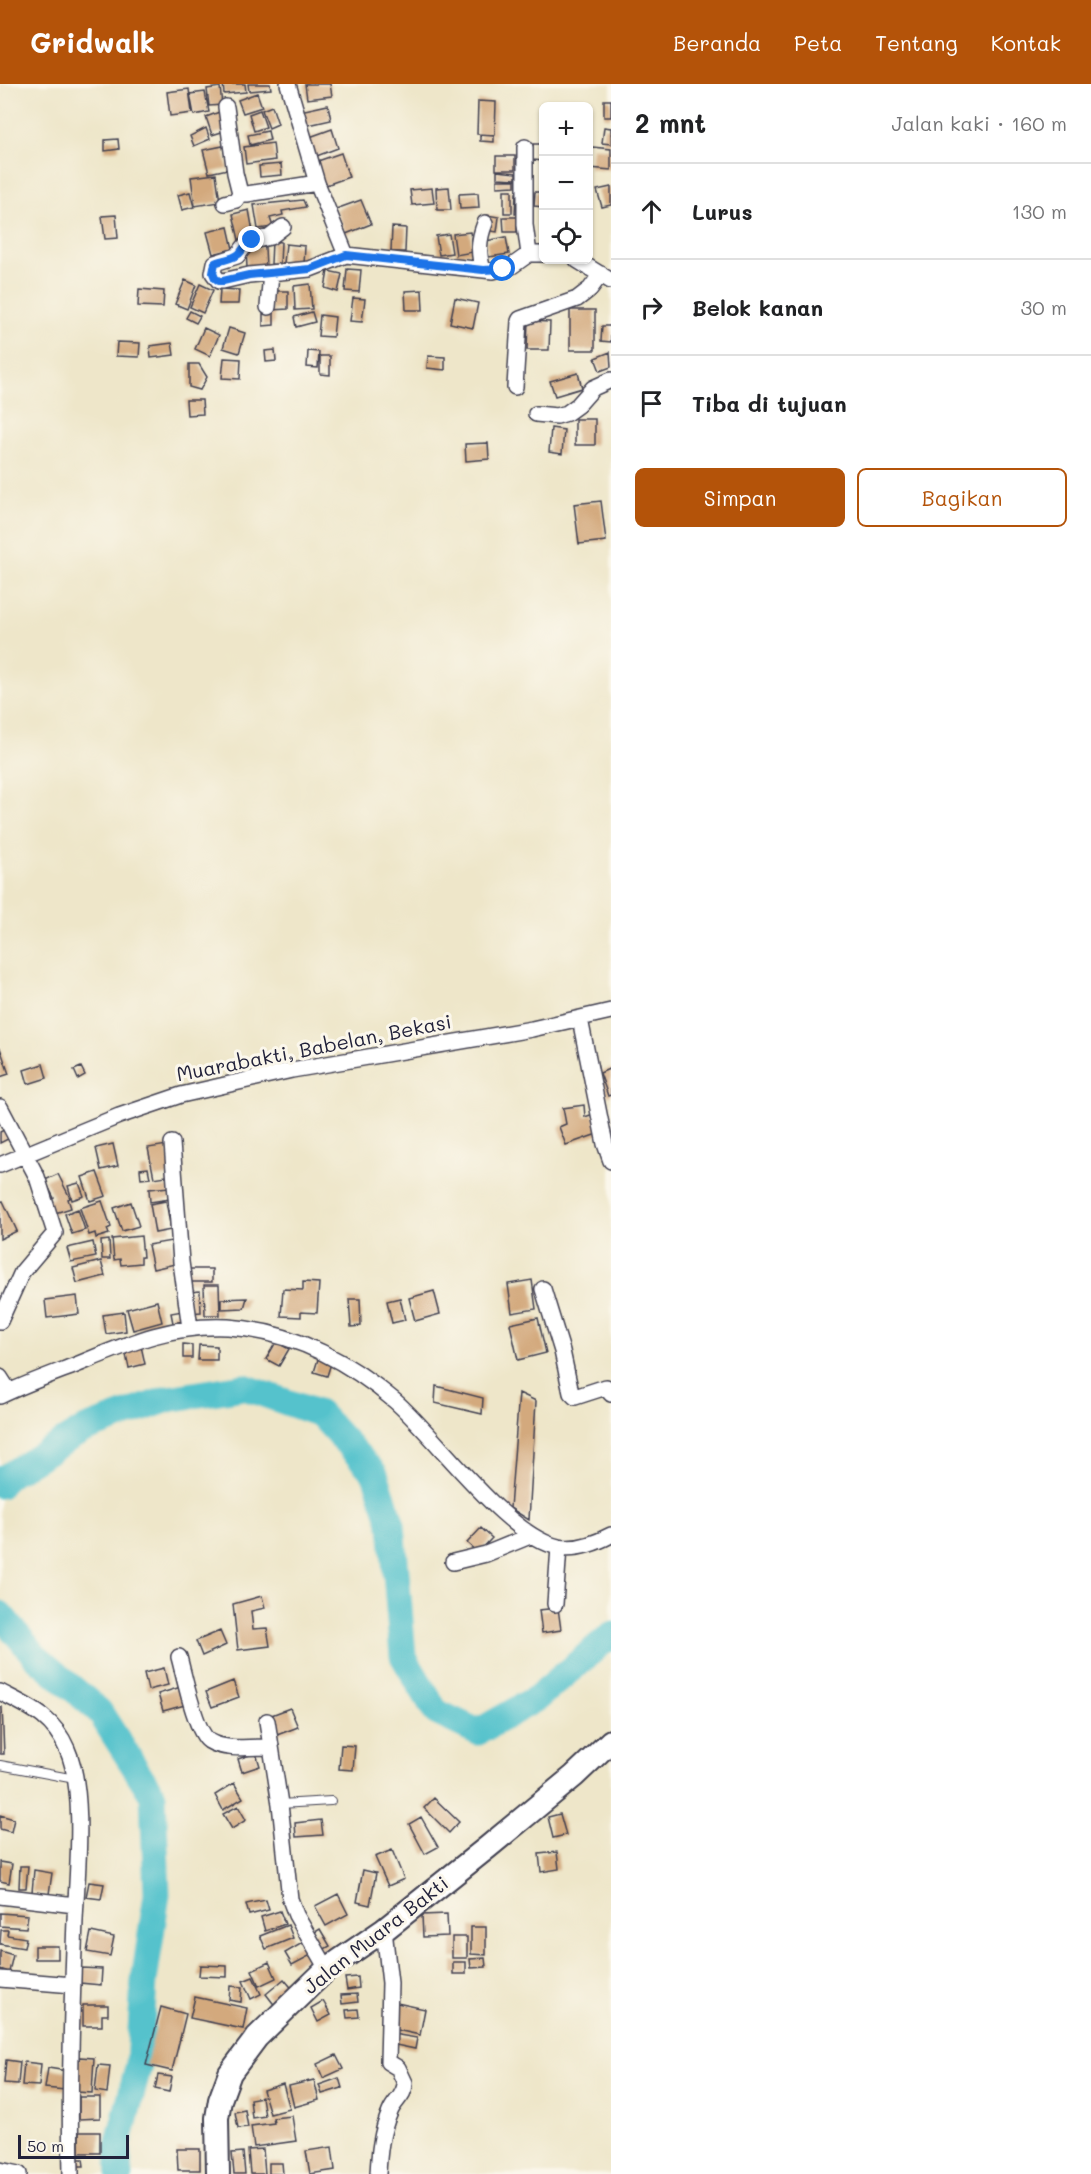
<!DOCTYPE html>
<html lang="id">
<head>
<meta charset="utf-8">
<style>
	body { margin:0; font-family:Mali,sans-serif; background:#f2f2f2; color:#202124 }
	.controls { position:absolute; right:18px; top:18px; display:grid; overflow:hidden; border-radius:9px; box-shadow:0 2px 4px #0004 }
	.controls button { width:54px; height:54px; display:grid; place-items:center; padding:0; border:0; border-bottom:2px solid #e0e0e0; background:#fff; color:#202124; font:30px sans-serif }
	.scale { position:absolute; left:18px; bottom:15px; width:111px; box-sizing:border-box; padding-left:6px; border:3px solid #22223b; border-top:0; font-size:16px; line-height:21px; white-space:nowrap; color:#22223b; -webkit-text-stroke:4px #fbf7ec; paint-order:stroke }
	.stop { position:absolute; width:18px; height:18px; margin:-14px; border:4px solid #1a73e8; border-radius:50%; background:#fff }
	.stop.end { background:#1a73e8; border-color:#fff; box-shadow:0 2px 6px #0008 }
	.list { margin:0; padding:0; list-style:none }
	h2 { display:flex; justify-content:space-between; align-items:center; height:78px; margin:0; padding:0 24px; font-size:26px }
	h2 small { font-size:20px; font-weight:400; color:#757577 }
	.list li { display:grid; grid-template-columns:39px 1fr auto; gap:18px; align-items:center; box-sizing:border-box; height:96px; padding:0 24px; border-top:2px solid #e0e0e0 }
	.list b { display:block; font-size:22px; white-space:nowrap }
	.list em { font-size:20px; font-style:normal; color:#757577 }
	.actions { display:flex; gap:12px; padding:18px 24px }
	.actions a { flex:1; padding:14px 0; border:2px solid #b45309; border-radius:9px; text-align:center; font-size:21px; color:#b45309 }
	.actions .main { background:#b45309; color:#fff }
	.icon { flex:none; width:33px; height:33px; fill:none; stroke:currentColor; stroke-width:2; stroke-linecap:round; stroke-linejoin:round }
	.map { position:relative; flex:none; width:611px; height:2090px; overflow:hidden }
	header { display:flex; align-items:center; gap:36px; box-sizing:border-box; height:84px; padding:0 30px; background:#b45309; color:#fff }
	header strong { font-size:28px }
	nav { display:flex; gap:33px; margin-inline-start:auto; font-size:21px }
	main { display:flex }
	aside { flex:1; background:#fff }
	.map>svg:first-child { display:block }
</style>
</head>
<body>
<header>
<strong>Gridwalk</strong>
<nav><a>Beranda</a><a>Peta</a><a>Tentang</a><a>Kontak</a></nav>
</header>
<main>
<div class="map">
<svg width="611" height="2090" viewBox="0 0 611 2090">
	<rect width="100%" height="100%" fill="#fbf7ec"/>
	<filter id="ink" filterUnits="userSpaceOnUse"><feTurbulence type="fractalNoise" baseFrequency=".0167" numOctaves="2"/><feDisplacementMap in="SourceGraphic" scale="12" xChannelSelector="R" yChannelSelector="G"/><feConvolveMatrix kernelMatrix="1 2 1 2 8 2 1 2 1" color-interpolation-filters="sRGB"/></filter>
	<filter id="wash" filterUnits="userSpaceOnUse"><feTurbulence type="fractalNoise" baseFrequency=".008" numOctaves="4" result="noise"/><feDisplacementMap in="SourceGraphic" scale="24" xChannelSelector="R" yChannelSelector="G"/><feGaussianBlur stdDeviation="1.35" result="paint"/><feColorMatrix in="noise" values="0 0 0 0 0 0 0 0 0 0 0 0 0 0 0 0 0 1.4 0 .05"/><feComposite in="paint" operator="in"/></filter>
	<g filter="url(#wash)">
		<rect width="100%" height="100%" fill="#eee6c9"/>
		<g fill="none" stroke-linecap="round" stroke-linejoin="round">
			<path stroke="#55c2cc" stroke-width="27" d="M 0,1401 L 4,1394 L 83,1346 L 168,1315 L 244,1303 L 320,1330 L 375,1390 L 392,1441 L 403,1572 L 436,1628 L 478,1648 L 537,1614 L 611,1551
				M 0,1530 L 35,1572 L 99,1627 L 153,1712 L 157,1810 L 144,1897 L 139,1980 L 118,2062 L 120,2090"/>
		</g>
		<g id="blocks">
			<path fill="#d3a97d" d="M 223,0 L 245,0 L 246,8 L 224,10 Z
				M 248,0 L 270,0 L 271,5 L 249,7 Z
				M 305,0 L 330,0 L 332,12 L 307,15 Z
				M 220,3 L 222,21 L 209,22 L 207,5 Z
				M 189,5 L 192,29 L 170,32 L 167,8 Z
				M 205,8 L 209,28 L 194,31 L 190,10 Z
				M 257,9 L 262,23 L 243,29 L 238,16 Z
				M 604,16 L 611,16 L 611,33 L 604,33 Z
				M 478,17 L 496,18 L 495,51 L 477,50 Z
				M 328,21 L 331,36 L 304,42 L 300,27 Z
				M 272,22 L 278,40 L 269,44 L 262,26 Z
				M 260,26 L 266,43 L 254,47 L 249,30 Z
				M 222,27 L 228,46 L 212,51 L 206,33 Z
				M 604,43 L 611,44 L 611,60 L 602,59 Z
				M 206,44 L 210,55 L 194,62 L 190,52 Z
				M 332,45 L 338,64 L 314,73 L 307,54 Z
				M 268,47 L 270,56 L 250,61 L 248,51 Z
				M 480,51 L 494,52 L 494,58 L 480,57 Z
				M 118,55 L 119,65 L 105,67 L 105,56 Z
				M 273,59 L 275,76 L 246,80 L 244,63 Z
				M 533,60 L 544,60 L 544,77 L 533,76 Z
				M 223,62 L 228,85 L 209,89 L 203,66 Z
				M 592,63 L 611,65 L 611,86 L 590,84 Z
				M 341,69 L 349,93 L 323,102 L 315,78 Z
				M 496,72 L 515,72 L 515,86 L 496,86 Z
				M 281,80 L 282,91 L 260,93 L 259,82 Z
				M 497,87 L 516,89 L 516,95 L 497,94 Z
				M 216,90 L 220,118 L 195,122 L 191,93 Z
				M 497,96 L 515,96 L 515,102 L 497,103 Z
				M 449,103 L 451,126 L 437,126 L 436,104 Z
				M 611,103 L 611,121 L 602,123 L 597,106 Z
				M 432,104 L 434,119 L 412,121 L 410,106 Z
				M 504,106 L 512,106 L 512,129 L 504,129 Z
				M 190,108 L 194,123 L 182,126 L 178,111 Z
				M 535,108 L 544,108 L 544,123 L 534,122 Z
				M 478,109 L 479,124 L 460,125 L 459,110 Z
				M 516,109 L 521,110 L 521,130 L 515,130 Z
				M 303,116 L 306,123 L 282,127 L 283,131 L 270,134 L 273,143 L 258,145 L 254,121 Z
				M 361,116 L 371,140 L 346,150 L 336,125 Z
				M 249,126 L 254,153 L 239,156 L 233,130 Z
				M 116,131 L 118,154 L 105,155 L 102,132 Z
				M 487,131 L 499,133 L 497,148 L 485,146 Z
				M 503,133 L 517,133 L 517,148 L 504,148 Z
				M 228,143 L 233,165 L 213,170 L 207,148 Z
				M 392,143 L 406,144 L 405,168 L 391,168 Z
				M 470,148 L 473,168 L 456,171 L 453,150 Z
				M 449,150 L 452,169 L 439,171 L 436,152 Z
				M 506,153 L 509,170 L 489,173 L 486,157 Z
				M 272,157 L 281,158 L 280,181 L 271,180 Z
				M 286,160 L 305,162 L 304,181 L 284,179 Z
				M 265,163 L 266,184 L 247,184 L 246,164 Z
				M 347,185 L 361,186 L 359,208 L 345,207 Z
				M 328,187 L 342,190 L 338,208 L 325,204 Z
				M 185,196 L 196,201 L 187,225 L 175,220 Z
				M 200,200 L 213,206 L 203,229 L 190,223 Z
				M 310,200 L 312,225 L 295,226 L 294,202 Z
				M 139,205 L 164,207 L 163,223 L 138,222 Z
				M 220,205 L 239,206 L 238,220 L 219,220 Z
				M 422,206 L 423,226 L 406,226 L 405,207 Z
				M 270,207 L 288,207 L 288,225 L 271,226 Z
				M 353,214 L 365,215 L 362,238 L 350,237 Z
				M 455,214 L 478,219 L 473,244 L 450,239 Z
				M 570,226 L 595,226 L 595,266 L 570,266 Z
				M 190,227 L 200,232 L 196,239 L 186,234 Z
				M 263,228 L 274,228 L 274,241 L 263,242 Z
				M 312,228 L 315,238 L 296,243 L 294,233 Z
				M 320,231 L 335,233 L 333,253 L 318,252 Z
				M 528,237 L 550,238 L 549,266 L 527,266 Z
				M 602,242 L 611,242 L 611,258 L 601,257 Z
				M 204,244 L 219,251 L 210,272 L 195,265 Z
				M 229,244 L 245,249 L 239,269 L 223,264 Z
				M 117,258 L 140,259 L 139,273 L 116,272 Z
				M 172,259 L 174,271 L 151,274 L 150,262 Z
				M 275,266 L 276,277 L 266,278 L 265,267 Z
				M 308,267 L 319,268 L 318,284 L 307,283 Z
				M 610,268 L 611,283 L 600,287 L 595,274 Z
				M 320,272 L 330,272 L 330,291 L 320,290 Z
				M 428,272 L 445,273 L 445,286 L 427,284 Z
				M 224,274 L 241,275 L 240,295 L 222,294 Z
				M 189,280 L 199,280 L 207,293 L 200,306 L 189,303 Z
				M 578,289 L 582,304 L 555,312 L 550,297 Z
				M 186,316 L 202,316 L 203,330 L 187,331 Z
				M 575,335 L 595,335 L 595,361 L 575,361 Z
				M 551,344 L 564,346 L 562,370 L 549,368 Z
				M 488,359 L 489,375 L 466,377 L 465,360 Z
				M 601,417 L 606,457 L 579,460 L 574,420 Z
				M 0,964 L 9,990 L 0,993 Z
				M 43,980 L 47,994 L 28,1000 L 24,986 Z
				M 81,983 L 85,991 L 78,995 L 74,986 Z
				M 611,984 L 611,1011 L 608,1012 L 600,989 Z
				M 584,1021 L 585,1033 L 593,1030 L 600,1049 L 566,1061 L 559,1043 L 566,1040 L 563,1024 Z
				M 4,1046 L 8,1055 L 0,1059 L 0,1048 Z
				M 113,1060 L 118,1082 L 101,1086 L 96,1064 Z
				M 167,1061 L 173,1091 L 154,1094 L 148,1064 Z
				M 148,1084 L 150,1094 L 141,1095 L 140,1085 Z
				M 97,1088 L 106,1112 L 90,1117 L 82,1093 Z
				M 58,1090 L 70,1114 L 68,1115 L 71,1124 L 52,1130 L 47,1116 L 54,1114 L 45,1096 Z
				M 79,1099 L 84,1112 L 72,1116 L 68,1102 Z
				M 169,1103 L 170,1115 L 150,1118 L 149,1105 Z
				M 3,1117 L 17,1147 L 0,1155 L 0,1118 Z
				M 102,1117 L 111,1143 L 107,1145 L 109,1150 L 96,1154 L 95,1149 L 89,1151 L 80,1124 Z
				M 166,1117 L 171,1146 L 155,1149 L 150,1120 Z
				M 131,1118 L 139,1142 L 122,1147 L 114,1124 Z
				M 78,1125 L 85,1146 L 72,1150 L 65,1130 Z
				M 141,1152 L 143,1173 L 141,1173 L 141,1179 L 121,1181 L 120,1175 L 114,1176 L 112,1155 Z
				M 109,1156 L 110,1175 L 102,1175 L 101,1157 Z
				M 171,1157 L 175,1180 L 153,1185 L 148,1161 Z
				M 93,1158 L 96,1173 L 71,1178 L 67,1164 Z
				M 101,1177 L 105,1192 L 77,1199 L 73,1184 Z
				M 187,1185 L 212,1185 L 212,1198 L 187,1198 Z
				M 532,1196 L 536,1225 L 512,1229 L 508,1200 Z
				M 303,1198 L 319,1199 L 317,1229 L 301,1228 L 301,1233 L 281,1232 L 283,1205 L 303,1206 Z
				M 204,1201 L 219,1201 L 220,1231 L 205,1231 Z
				M 200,1207 L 201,1228 L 190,1229 L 189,1208 Z
				M 434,1207 L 440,1230 L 415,1237 L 409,1214 Z
				M 77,1212 L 79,1230 L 47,1234 L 45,1216 Z
				M 247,1214 L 244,1224 L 221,1225 L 221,1215 Z
				M 400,1214 L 405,1236 L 392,1239 L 387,1217 Z
				M 349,1215 L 360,1215 L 361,1242 L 351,1243 Z
				M 157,1217 L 162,1238 L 133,1246 L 127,1225 Z
				M 182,1227 L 184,1238 L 173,1239 L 171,1229 Z
				M 124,1228 L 126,1247 L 106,1250 L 103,1231 Z
				M 538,1234 L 546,1269 L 518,1276 L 510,1240 Z
				M 276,1258 L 289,1265 L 279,1282 L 266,1275 Z
				M 183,1260 L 192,1261 L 192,1274 L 183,1274 Z
				M 199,1261 L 217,1262 L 217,1276 L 198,1276 Z
				M 141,1262 L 145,1280 L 129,1284 L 125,1266 Z
				M 319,1272 L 332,1276 L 327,1292 L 314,1288 Z
				M 436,1302 L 483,1314 L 482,1330 L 435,1319 Z
				M 519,1309 L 536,1317 L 529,1436 L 510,1424 Z
				M 481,1444 L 492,1454 L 478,1469 L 467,1459 Z
				M 262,1512 L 265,1524 L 251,1527 L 253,1545 L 267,1544 L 270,1562 L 238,1566 L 233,1520 Z
				M 558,1524 L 561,1546 L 542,1549 L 539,1526 Z
				M 220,1547 L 226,1561 L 202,1572 L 196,1557 Z
				M 164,1584 L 168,1601 L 148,1606 L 144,1589 Z
				M 233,1597 L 239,1613 L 212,1623 L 206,1608 Z
				M 181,1603 L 185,1621 L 163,1627 L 158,1610 Z
				M 0,1623 L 2,1623 L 4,1670 L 0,1670 Z
				M 290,1624 L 298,1643 L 277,1651 L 269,1632 Z
				M 341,1661 L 355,1662 L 353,1686 L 339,1685 Z
				M 256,1669 L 260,1682 L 242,1688 L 238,1675 Z
				M 234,1699 L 243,1714 L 223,1726 L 215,1711 Z
				M 434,1714 L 459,1738 L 449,1749 L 424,1724 Z
				M 238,1722 L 246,1736 L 232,1745 L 223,1730 Z
				M 560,1730 L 566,1751 L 553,1754 L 548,1733 Z
				M 0,1731 L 14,1735 L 11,1748 L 0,1745 Z
				M 421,1733 L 438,1763 L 425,1770 L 409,1740 Z
				M 321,1736 L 323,1751 L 296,1753 L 295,1739 Z
				M 392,1766 L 404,1795 L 388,1802 L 375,1773 Z
				M 557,1768 L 559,1785 L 541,1788 L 539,1770 Z
				M 0,1778 L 12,1780 L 9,1799 L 0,1797 Z
				M 20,1782 L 28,1782 L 26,1804 L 19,1804 Z
				M 34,1786 L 52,1789 L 49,1810 L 32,1808 Z
				M 363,1786 L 376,1789 L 370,1821 L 357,1818 Z
				M 89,1798 L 104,1800 L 101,1815 L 86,1813 Z
				M 338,1810 L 348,1830 L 326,1842 L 315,1822 Z
				M 266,1816 L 269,1826 L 249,1831 L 246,1820 Z
				M 280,1827 L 285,1840 L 265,1847 L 261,1833 Z
				M 0,1829 L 28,1831 L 26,1844 L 0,1842 Z
				M 447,1830 L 448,1852 L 423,1853 L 422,1831 Z
				M 288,1841 L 293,1854 L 266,1865 L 260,1852 Z
				M 471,1843 L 486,1843 L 486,1871 L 471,1870 Z
				M 320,1845 L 330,1862 L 321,1867 L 312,1850 Z
				M 1,1846 L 8,1846 L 7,1851 L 26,1854 L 24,1864 L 0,1860 Z
				M 91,1848 L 114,1853 L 110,1872 L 87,1868 Z
				M 452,1853 L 467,1853 L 467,1874 L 452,1874 Z
				M 304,1858 L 311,1871 L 292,1881 L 285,1869 Z
				M 35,1862 L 58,1862 L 58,1875 L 35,1875 Z
				M 0,1867 L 13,1871 L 9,1888 L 0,1885 Z
				M 485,1874 L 486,1883 L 471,1884 L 470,1875 Z
				M 269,1878 L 276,1894 L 259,1902 L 252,1886 Z
				M 453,1878 L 466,1878 L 466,1890 L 453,1890 Z
				M 200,1881 L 227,1882 L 227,1893 L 199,1892 Z
				M 81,1884 L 102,1885 L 101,1901 L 80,1899 Z
				M 253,1893 L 261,1910 L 251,1915 L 243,1897 Z
				M 358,1893 L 359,1904 L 347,1906 L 345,1894 Z
				M 284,1895 L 295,1908 L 276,1923 L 266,1910 Z
				M 230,1902 L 242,1903 L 241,1918 L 229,1916 Z
				M 357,1910 L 358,1918 L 342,1920 L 341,1911 Z
				M 195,1913 L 247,1924 L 243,1945 L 190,1934 Z
				M 323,1917 L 331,1931 L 318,1938 L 311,1924 Z
				M 397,1919 L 425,1925 L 420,1951 L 392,1945 Z
				M 83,1921 L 108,1921 L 108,1931 L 102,1931 L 102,1942 L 83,1942 Z
				M 161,1923 L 186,1930 L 172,1987 L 146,1981 Z
				M 358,1925 L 359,1933 L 347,1934 L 346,1926 Z
				M 393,1950 L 417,1954 L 415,1965 L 391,1960 Z
				M 336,1971 L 343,1985 L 323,1994 L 317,1980 Z
				M 79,1973 L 94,1974 L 92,2009 L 77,2008 Z
				M 6,1976 L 20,1978 L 18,2000 L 4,1999 Z
				M 24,1978 L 41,1980 L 39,2002 L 22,2001 Z
				M 98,1981 L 110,1982 L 107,2009 L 95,2007 Z
				M 48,1984 L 67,1987 L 65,2006 L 45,2004 Z
				M 158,1991 L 172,1993 L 169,2008 L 155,2005 Z
				M 339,1994 L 342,2004 L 322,2010 L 319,2001 Z
				M 314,1996 L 319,2016 L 294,2023 L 289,2002 Z
				M 283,2000 L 290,2025 L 270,2030 L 263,2006 Z
				M 79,2013 L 100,2013 L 100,2034 L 79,2035 Z
				M 262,2013 L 265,2032 L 252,2034 L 250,2015 Z
				M 245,2026 L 248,2043 L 238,2044 L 235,2028 Z
				M 292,2032 L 296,2057 L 254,2063 L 251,2042 L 274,2039 L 273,2034 Z
				M 79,2048 L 100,2048 L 100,2069 L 79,2069 Z
				M 332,2063 L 335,2086 L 310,2090 L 306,2067 Z
				M 177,2065 L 200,2065 L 200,2086 L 178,2086 Z
				M 263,2065 L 265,2090 L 250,2090 L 248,2066 Z
				M 243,2068 L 245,2090 L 234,2090 L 232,2069 Z
				M 77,2075 L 83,2075 L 84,2082 L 78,2082 Z
				M 269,2079 L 282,2079 L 283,2090 L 269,2090 Z"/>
		</g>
	</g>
	<g filter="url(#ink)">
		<use href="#blocks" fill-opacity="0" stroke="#413f50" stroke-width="1.5"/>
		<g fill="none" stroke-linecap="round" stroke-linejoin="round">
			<g stroke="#413f50" stroke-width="10">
				<path id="service" d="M 0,1681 L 75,1695
					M 280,1720 L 331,1717"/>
			</g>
			<g stroke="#413f50" stroke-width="18">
				<path id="minor" d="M 288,0 L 317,99 L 346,171 L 493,187 L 512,182 L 529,170 L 544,170
					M 226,23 L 235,89 L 240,109
					M 525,63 L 525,141 L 529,170
					M 225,119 L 236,116 L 240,109 L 247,110 L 317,99
					M 283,143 L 270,153 L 248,158 L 237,172 L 215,179 L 213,189 L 219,197 L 223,197 L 249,191 L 310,185 L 346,171
					M 577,176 L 611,197
					M 483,186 C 478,169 478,157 485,139
					M 268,223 L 271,189
					M 515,303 L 519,237 L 520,235 L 577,215 L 590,205 L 601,190
					M 536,330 L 557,332 L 567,329 L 578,321 L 593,304 L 611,296
					M 580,935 L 605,1060 L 611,1077
					M 0,1023 L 37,1093 L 55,1149 L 22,1188 L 0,1237
					M 172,1059 L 181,1178 L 190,1244
					M 0,1081 L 119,1032 L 181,1011 L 292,986 L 532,945 L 611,927
					M 543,1205 L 562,1267 L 571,1309 L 575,1313 L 606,1303 L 611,1310
					M 0,1293 L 9,1307
					M 0,1312 C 25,1300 50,1291 76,1281 C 127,1260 171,1240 228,1243 C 291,1247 347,1276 395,1317 C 437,1353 507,1453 559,1463 C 576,1466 596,1459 611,1451
					M 453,1478 L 486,1470 L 530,1452
					M 555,1520 L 559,1463
					M 179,1573 C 184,1591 195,1647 209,1657 C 225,1667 252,1663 270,1663
					M 0,1608 C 29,1623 53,1632 67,1665 C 86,1707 77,1789 75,1836 C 72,1920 69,2005 71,2090
					M 267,1637 L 280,1720 L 290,1815 L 296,1831 L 327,1885
					M 0,1812 L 75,1821
					M 0,1895 L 73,1901
					M 0,2086 L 19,2090
					M 378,2090 C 379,2069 381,2048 390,2028 C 394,2017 405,2012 405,1999 L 398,1984 L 388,1978 L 390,1899 L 384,1846"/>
			</g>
			<g stroke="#413f50" stroke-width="26">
				<path id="primary" d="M 218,2090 L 217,2034 L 220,2016 L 230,1989 L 257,1953 L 327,1885 L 384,1846 L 488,1763 L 574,1692 L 611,1657"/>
			</g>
			<use href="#service" stroke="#fff" stroke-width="8"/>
			<use href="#minor" stroke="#fff" stroke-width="15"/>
			<use href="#primary" stroke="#fff" stroke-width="22"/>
		</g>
	</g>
	<g fill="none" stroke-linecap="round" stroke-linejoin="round" filter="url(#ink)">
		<path stroke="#1a73e8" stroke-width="8" d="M 252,156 C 244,160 244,165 239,170 C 233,175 222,176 215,179 L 213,189 L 215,194 L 219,197 L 223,197 L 249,191 L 310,185 L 346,171 L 483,186 L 503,185"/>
	</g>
	<g text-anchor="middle" stroke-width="6" stroke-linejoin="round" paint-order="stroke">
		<g font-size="20" fill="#22223b" stroke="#fbf7ec">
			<text transform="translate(314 964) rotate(-11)" y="7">Muarabakti, Babelan, Bekasi</text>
			<text transform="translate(376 1851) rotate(-38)" y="7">Jalan Muara Bakti</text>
		</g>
	</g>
</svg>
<div class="controls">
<button>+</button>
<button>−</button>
<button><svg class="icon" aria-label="locate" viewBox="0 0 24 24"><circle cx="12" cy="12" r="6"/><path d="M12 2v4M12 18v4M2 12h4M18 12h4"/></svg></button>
</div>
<div class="scale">50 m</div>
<div class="stop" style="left:503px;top:185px"></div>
<div class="stop end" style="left:252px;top:156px"></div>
</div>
<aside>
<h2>2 mnt<small>Jalan kaki · 160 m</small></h2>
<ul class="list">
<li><svg class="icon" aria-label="ahead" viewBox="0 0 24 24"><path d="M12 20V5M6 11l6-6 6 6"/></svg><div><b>Lurus</b></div><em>130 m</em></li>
<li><svg class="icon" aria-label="right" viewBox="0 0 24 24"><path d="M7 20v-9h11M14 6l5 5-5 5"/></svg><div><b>Belok kanan</b></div><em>30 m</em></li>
<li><svg class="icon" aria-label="arrive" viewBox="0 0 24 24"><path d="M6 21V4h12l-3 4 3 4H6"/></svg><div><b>Tiba di tujuan</b></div></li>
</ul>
<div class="actions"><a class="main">Simpan</a><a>Bagikan</a></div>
</aside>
</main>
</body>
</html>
